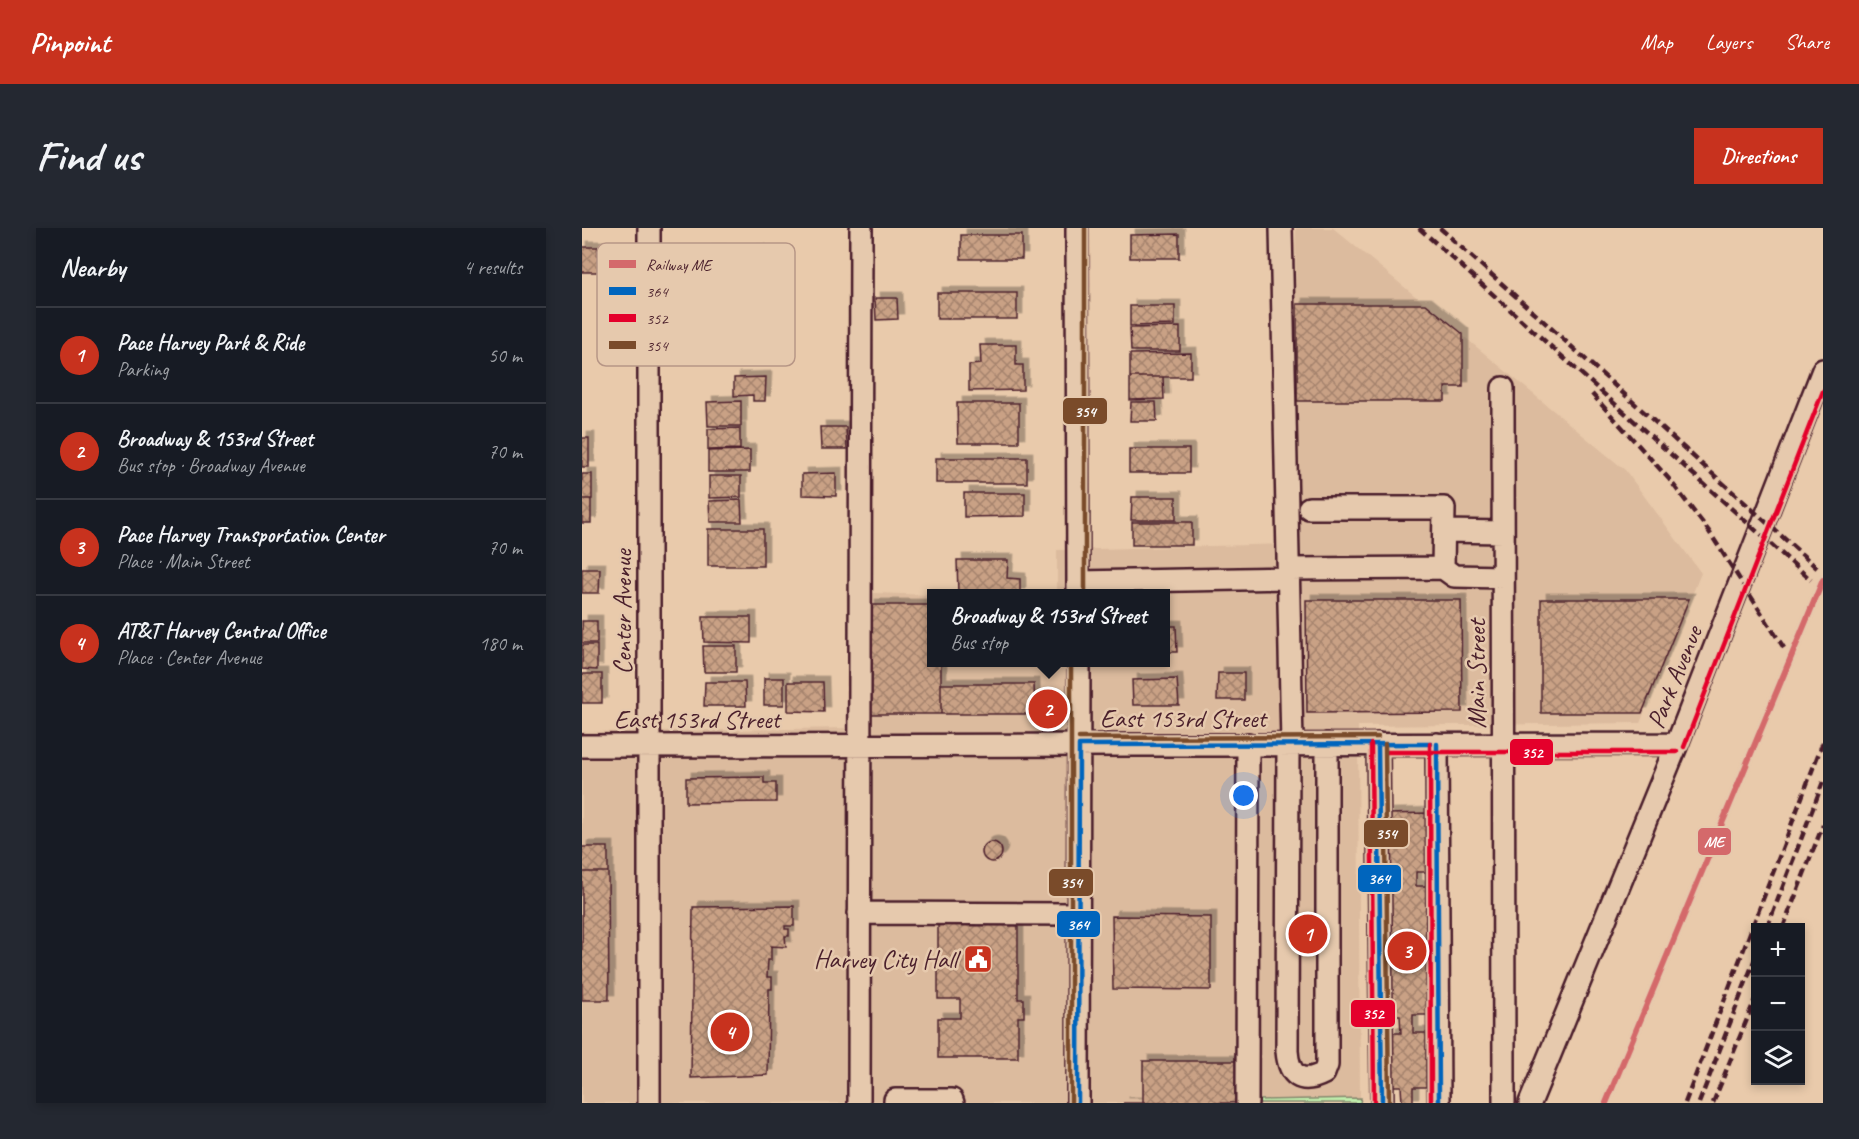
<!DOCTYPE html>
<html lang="en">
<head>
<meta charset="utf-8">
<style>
	body { margin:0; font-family:Caveat,sans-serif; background:#242831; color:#f1f3f6 }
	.controls { position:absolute; right:18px; bottom:18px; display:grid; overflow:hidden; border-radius:0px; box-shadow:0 3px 9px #0003 }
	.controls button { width:54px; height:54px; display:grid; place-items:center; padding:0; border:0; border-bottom:2px solid #363941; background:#171b24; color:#f1f3f6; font:30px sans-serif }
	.you { position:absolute; left:662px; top:568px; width:21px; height:21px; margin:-15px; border:4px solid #fff; border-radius:50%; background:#1a73e8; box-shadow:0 0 0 9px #1a73e833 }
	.badge { display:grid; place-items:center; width:39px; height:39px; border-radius:50%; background:#c8321e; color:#fff; font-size:20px; font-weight:700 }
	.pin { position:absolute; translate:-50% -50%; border:3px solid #fff; box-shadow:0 2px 6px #0006 }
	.popup { position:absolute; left:345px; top:361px; width:243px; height:78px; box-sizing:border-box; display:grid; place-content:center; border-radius:0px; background:#171b24; filter:drop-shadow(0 2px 4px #0005); font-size:20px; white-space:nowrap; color:#9ea1a6 }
	.popup b { font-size:22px; color:#f1f3f6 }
	.popup::after { content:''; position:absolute; left:50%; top:100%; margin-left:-12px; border:12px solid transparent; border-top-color:#171b24 }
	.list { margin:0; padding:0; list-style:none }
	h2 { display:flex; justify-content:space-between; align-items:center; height:78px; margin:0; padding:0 24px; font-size:26px }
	h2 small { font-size:20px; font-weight:400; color:#9ea1a6 }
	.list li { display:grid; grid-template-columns:39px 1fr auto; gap:18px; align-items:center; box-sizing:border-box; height:96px; padding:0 24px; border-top:2px solid #363941 }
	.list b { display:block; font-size:22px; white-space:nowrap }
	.list p { margin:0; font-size:20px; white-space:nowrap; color:#9ea1a6 }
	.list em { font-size:20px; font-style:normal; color:#9ea1a6 }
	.icon { flex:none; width:33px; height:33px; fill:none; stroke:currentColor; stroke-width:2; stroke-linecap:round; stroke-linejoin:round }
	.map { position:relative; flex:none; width:1241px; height:875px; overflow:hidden; border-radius:0px }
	header { display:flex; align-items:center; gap:36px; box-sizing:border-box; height:84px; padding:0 30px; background:#c8321e; color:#fff }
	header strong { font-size:28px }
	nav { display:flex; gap:33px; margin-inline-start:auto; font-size:21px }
	.intro { display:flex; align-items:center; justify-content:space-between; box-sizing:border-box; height:144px; padding:0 36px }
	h1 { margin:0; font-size:42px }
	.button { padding:15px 27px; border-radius:0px; background:#c8321e; color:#fff; font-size:21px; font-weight:700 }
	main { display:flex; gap:36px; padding:0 36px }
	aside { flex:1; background:#171b24; border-radius:0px; box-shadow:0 3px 9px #0003 }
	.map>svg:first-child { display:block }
</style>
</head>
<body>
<header>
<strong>Pinpoint</strong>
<nav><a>Map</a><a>Layers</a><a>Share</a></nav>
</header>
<div class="intro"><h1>Find us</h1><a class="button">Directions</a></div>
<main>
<aside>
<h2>Nearby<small>4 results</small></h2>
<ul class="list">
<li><span class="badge">1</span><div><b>Pace Harvey Park &amp; Ride</b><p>Parking</p></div><em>50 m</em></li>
<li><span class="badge">2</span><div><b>Broadway &amp; 153rd Street</b><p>Bus stop · Broadway Avenue</p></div><em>70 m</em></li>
<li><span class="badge">3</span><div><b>Pace Harvey Transportation Center</b><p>Place · Main Street</p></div><em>70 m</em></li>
<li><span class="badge">4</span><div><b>AT&amp;T Harvey Central Office</b><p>Place · Center Avenue</p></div><em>180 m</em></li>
</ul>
</aside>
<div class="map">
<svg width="1241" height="875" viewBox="0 0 1241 875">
	<defs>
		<pattern id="building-cross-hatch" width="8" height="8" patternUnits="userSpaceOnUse" patternTransform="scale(1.5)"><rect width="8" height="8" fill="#c9a185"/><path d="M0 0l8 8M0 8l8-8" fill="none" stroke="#a5836d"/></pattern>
		<filter id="shadow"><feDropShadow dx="5.5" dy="-5.5" stdDeviation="0" flood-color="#0004"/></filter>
	</defs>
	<rect width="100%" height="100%" fill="#e9caab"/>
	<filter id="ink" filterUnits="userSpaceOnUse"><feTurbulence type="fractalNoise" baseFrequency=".0167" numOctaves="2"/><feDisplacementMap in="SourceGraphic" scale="12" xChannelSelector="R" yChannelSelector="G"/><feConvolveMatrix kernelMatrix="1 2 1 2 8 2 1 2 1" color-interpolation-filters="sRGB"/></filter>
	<g filter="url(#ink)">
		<path fill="#dcbb9e" d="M 714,0 L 751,0 L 1043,242 L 1119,345 L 1058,495 L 776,498 L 778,875 L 0,875 L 0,504 L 270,500 L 264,364 L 349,367 L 349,434 L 583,434 L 583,366 L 475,365 L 475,322 L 711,316 Z"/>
		<path fill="#bfeeac" stroke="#84866c" stroke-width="1.5" d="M 779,870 L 778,875 L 677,875 L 677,872 Z"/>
		<path fill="url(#building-cross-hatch)" stroke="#4a1f2b" stroke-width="1.5" filter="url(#shadow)" d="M 597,6 L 597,30 L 548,30 L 548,7 Z
			M 379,7 L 440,7 L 440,31 L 379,31 Z
			M 0,19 L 16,19 L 16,44 L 0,44 Z
			M 125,22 L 178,22 L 178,48 L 116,48 L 116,30 L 125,30 Z
			M 122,63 L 191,63 L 191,89 L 123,89 Z
			M 355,65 L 435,65 L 435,91 L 355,91 Z
			M 293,70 L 315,70 L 316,91 L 294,92 Z
			M 715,76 L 844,76 L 881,106 L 881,159 L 863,159 L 863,173 L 715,173 Z
			M 548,78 L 593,78 L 593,97 L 548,98 Z
			M 112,89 L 201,89 L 201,122 L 112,122 Z
			M 598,99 L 598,123 L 549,123 L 548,100 Z
			M 398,117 L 434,117 L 434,137 L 441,137 L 441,162 L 387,163 L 387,137 L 399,136 Z
			M 609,125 L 609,149 L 548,149 L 548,126 Z
			M 184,149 L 183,173 L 171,173 L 171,167 L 152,168 L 152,150 Z
			M 548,149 L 581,149 L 582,171 L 548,172 Z
			M 159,173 L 159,198 L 126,198 L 125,174 Z
			M 549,174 L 574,174 L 575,193 L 548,193 Z
			M 375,175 L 437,175 L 437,215 L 376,215 Z
			M 238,199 L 264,199 L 265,221 L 239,221 Z
			M 158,200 L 158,221 L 126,222 L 126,201 Z
			M 0,210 L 7,210 L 7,239 L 0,239 Z
			M 547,221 L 607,221 L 607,245 L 547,245 Z
			M 168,222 L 168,244 L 126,244 L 126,223 Z
			M 354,230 L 445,230 L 445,255 L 354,255 Z
			M 254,245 L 254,268 L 220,267 L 220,246 Z
			M 0,246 L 10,246 L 10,271 L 0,271 Z
			M 127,248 L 159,248 L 159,269 L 127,270 Z
			M 382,265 L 443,265 L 443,288 L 382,289 Z
			M 550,269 L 594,269 L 594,292 L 549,292 Z
			M 0,271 L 9,271 L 9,295 L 0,295 Z
			M 159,272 L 160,294 L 128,294 L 127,273 Z
			M 550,294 L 610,294 L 610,317 L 550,317 Z
			M 126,301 L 181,301 L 181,338 L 126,338 Z
			M 375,332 L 426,332 L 425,350 L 438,351 L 438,366 L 376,366 Z
			M 0,341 L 18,341 L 17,365 L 0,365 Z
			M 959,371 L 1107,371 L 1060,485 L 959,485 Z
			M 724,372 L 879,372 L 880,484 L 725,485 Z
			M 288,377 L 349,377 L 349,434 L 359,434 L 359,486 L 289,486 Z
			M 121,389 L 169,389 L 169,415 L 122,414 Z
			M 0,393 L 15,393 L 15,415 L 0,415 Z
			M 583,398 L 594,398 L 595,424 L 583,424 Z
			M 0,417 L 15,417 L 15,442 L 0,441 Z
			M 121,418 L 154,418 L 154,444 L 122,444 Z
			M 636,445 L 662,445 L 662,472 L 635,472 Z
			M 0,446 L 20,446 L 20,475 L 0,475 Z
			M 182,450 L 202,450 L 202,477 L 182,477 Z
			M 595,451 L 597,477 L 551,477 L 550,452 Z
			M 123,454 L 163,454 L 164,478 L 122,478 Z
			M 206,454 L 241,454 L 242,484 L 206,483 Z
			M 359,456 L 452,456 L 453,480 L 449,486 L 359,486 Z
			M 182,549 L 182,555 L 194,555 L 194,574 L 104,575 L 104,550 Z
			M 845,585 L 845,644 L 834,644 L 834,658 L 845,658 L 845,714 L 833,714 L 833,731 L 845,731 L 845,787 L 831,787 L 831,805 L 844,805 L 844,859 L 831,859 L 831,875 L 820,875 L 819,858 L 810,858 L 809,805 L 819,805 L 818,788 L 807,788 L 807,732 L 818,732 L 818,715 L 808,715 L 807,659 L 817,659 L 817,645 L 806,645 L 806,586 Z
			M400 624a10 10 0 1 1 20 0a10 10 0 1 1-20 0Z
			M 0,619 L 26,619 L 26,644 L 0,644 Z
			M 0,644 L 26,644 L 27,772 L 0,772 Z
			M 212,678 L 212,698 L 203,698 L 203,701 L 207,701 L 207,708 L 203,708 L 204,719 L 189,718 L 189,732 L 186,732 L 185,749 L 190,749 L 190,761 L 187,761 L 186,847 L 109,850 L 111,679 Z
			M 530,688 L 629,689 L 629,762 L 531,761 Z
			M 356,691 L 436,691 L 436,771 L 442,771 L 442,789 L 436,789 L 436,830 L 356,830 L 356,790 L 378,790 L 378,771 L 356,771 Z
			M 561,833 L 657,833 L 657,875 L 541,875 L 561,875 Z"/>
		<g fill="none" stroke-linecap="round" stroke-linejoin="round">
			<g stroke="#4a1f2b" stroke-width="26">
				<path id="minor" d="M 67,0 L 67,875
					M 495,0 L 496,366
					M 699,0 L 710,516
					M 921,160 L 922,875
					M 862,303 L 921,304
					M 861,340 L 872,348 L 921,349
					M 706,341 L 861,340 L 862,280 L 727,280
					M 496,354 L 706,350
					M 706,516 L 705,823 C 707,848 719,857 742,845 L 745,837 L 745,516
					M 796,516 L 800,875
					M 855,516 L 857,875
					M 0,518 L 1095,516
					M 277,685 L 496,686
					M 277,875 L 279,0
					M 313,875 L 313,872 L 370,872 L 371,875
					M 496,875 L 497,434
					M 665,875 L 666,516
					M 948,875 L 1095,516 L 1241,142"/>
			</g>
			<use href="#minor" stroke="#e6c9ad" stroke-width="21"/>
			<path stroke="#4a1f2b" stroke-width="4.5" stroke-dasharray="9 4.5" stroke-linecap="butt" d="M 837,0 L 1229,352
				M 858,0 L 1235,340
				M 1010,166 L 1087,251 L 1126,302 L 1202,420
				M 1185,700 L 1241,554
				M 1201,700 L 1241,597
				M 1103,875 L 1241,514
				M 1117,875 L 1174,728
				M 1131,875 L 1174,769"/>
			<g stroke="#e6c9ad" stroke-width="9">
				<path id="bus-1" d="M 796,516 L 800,875
					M 855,516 L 857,875
					M 497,517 L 849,516
					M 496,875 L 497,517"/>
			</g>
			<g stroke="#e6c9ad" stroke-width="9">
				<path id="bus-2" d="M 789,516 L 792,875
					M 848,516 L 849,875
					M 1102,519 L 1241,163
					M 804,524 L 1095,524"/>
			</g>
			<g stroke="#e6c9ad" stroke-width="9">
				<path id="bus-3" d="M 503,0 L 503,366
					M 497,510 L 796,509
					M 803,516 L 807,875
					M 489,875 L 489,434"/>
			</g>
			<use href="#bus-1" stroke="#0065bd" stroke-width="4.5"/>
			<use href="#bus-2" stroke="#e4002b" stroke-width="4.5"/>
			<use href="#bus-3" stroke="#7a4b2a" stroke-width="4.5"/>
			<g stroke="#e6c9ad" stroke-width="10">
				<path id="rail-1" d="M 1024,875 L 1241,352"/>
			</g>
			<use href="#rail-1" stroke="#d4696b" stroke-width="6"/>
		</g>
	</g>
	<defs>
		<g id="civic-square" transform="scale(1.5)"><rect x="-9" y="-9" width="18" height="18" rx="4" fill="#c8321e" stroke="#e6c9ad"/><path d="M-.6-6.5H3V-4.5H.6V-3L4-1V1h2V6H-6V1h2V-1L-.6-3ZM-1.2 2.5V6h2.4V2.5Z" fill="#fff"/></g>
	</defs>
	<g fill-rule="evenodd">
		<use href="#civic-square" x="396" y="731"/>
	</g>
	<g text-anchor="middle" stroke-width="5" stroke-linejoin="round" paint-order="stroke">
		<g font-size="26" fill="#4a1f2b" stroke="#e6c9ad">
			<text transform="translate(40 384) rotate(-90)" y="9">Center Avenue</text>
			<text transform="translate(894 446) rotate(-90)" y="9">Main Street</text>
			<text transform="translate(1092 449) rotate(-68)" y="9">Park Avenue</text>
			<text x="601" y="499">East 153rd Street</text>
			<text x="115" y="500">East 153rd Street</text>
		</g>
		<g font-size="26" fill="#4a1f2b" stroke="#e6c9ad" text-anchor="end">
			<text x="375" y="740">Harvey City Hall</text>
		</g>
	</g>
	<rect x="15" y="15" width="198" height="123" rx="9" fill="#e6c9ad" stroke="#b79686" stroke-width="1.5"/>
	<rect x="27" y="32" width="27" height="8" fill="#d4696b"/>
	<rect x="27" y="59" width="27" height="8" fill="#0065bd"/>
	<rect x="27" y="86" width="27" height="8" fill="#e4002b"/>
	<rect x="27" y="113" width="27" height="8" fill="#7a4b2a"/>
	<g font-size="16" fill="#4a1f2b">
		<text x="64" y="42">Railway ME</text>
		<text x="64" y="69">364</text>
		<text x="64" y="96">352</text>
		<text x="64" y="123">354</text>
	</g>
	<g stroke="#e6c9ad" stroke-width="2">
		<rect x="480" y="169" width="46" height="28" rx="6" fill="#7a4b2a"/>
		<rect x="927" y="510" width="45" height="28" rx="6" fill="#e4002b"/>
		<rect x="781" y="591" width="46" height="29" rx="6" fill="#7a4b2a"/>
		<rect x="1115" y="599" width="35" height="29" rx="6" fill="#d4696b"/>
		<rect x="775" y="636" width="45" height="29" rx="6" fill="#0065bd"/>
		<rect x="466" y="640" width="46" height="29" rx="6" fill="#7a4b2a"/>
		<rect x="474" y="682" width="45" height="28" rx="6" fill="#0065bd"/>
		<rect x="768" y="771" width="46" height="29" rx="6" fill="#e4002b"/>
	</g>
	<g font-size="16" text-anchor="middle" font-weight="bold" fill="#fff">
		<text x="503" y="189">354</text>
		<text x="950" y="530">352</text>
		<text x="804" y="611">354</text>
		<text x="1132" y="619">ME</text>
		<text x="797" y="656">364</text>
		<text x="489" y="660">354</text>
		<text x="496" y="702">364</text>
		<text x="791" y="791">352</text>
	</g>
</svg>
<div class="controls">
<button>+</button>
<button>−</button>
<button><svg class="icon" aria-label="layers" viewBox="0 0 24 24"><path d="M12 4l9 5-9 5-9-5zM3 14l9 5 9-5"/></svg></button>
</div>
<div class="you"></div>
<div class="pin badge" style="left:726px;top:706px">1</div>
<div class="pin badge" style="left:466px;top:481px">2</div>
<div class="popup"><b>Broadway &amp; 153rd Street</b>Bus stop</div>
<div class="pin badge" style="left:825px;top:723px">3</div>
<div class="pin badge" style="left:148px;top:804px">4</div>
</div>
</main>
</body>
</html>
